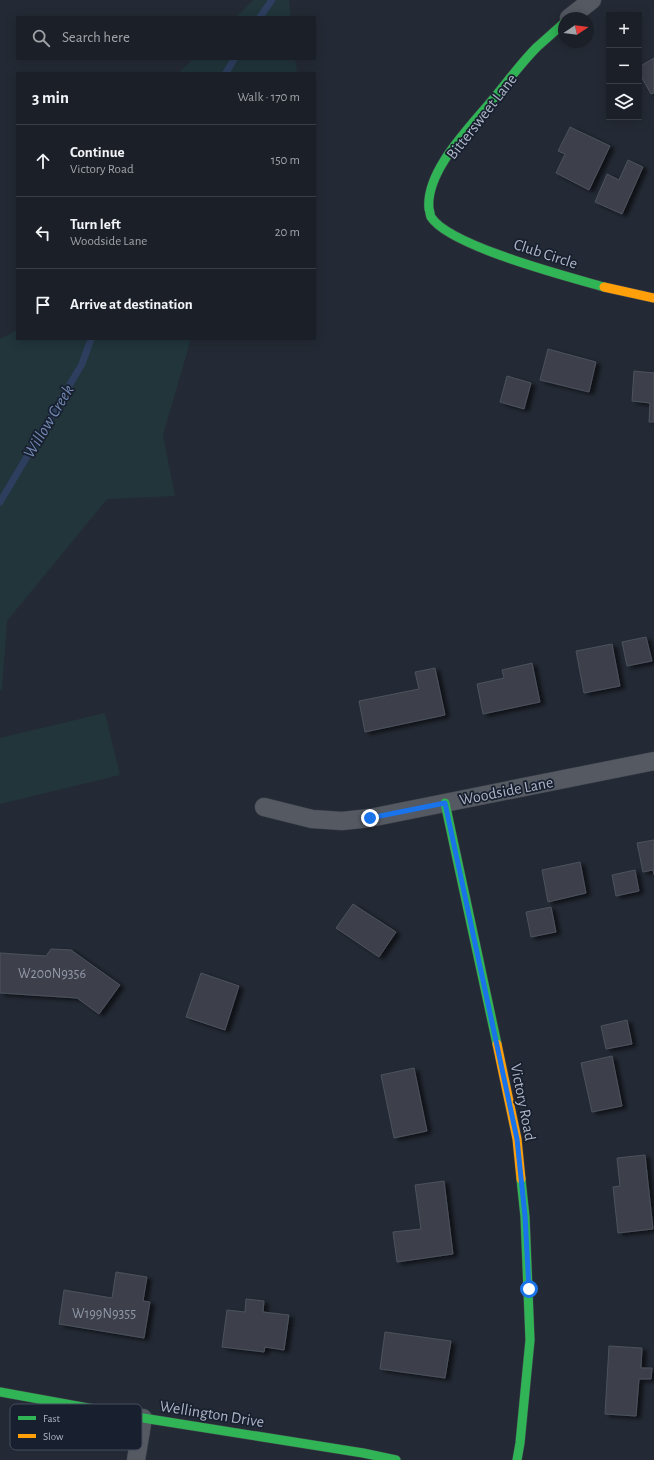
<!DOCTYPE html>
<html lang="en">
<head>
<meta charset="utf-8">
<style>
	body { margin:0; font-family:"Alegreya Sans",sans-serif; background:#282d34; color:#f1f3f6 }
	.controls { position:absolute; right:12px; top:12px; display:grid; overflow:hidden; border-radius:0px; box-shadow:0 2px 10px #0003 }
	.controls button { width:36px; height:36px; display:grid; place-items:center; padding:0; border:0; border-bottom:1px solid #393e45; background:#1b2028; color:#f1f3f6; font:20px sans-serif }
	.compass { position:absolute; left:558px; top:12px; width:36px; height:36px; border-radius:50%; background:#1b2028; box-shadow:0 2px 10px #0003; rotate:77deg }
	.stop { position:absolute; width:12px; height:12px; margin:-9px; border:3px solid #1a73e8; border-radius:50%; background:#fff }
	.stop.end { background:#1a73e8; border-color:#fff; box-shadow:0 1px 4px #0008 }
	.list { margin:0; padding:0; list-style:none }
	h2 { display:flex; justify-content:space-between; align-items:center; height:52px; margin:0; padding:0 16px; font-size:17px }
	h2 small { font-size:13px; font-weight:400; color:#a0a3a8 }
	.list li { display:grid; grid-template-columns:26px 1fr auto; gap:12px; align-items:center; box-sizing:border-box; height:72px; padding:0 16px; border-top:1px solid #393e45 }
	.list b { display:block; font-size:15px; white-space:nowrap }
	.list p { margin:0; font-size:13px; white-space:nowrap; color:#a0a3a8 }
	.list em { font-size:13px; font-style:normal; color:#a0a3a8 }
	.icon { flex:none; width:22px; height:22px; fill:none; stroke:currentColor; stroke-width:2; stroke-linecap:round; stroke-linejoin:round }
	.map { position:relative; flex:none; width:654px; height:1460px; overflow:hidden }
	.search { position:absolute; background:#1b2028; box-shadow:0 2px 10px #0003; left:16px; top:16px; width:300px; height:44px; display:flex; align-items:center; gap:10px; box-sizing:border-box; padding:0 14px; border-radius:0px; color:#a0a3a8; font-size:15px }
	.panel { position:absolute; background:#1b2028; box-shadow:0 2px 10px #0003; left:16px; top:72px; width:300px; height:268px; border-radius:0px }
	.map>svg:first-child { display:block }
</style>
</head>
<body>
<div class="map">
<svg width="654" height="1460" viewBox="0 0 654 1460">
	<defs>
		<filter id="shadow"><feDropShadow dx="4.5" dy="2.5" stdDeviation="2" flood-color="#0009"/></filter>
	</defs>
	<rect width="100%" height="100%" fill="#242a35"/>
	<path fill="#21353b" d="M 253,0 L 289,0 L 291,17 L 236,17 Z
		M 193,59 L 295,59 L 297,73 L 178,73 Z
		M 17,330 L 17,339 L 191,339 L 163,435 L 175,496 L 107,499 L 7,621 L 2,689 L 0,691 L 0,339 Z
		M 105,713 L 120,775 L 0,804 L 0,738 Z"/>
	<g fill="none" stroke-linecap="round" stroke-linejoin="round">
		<path stroke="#2d3e5e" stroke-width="7" d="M 260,17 L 272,0
			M 226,73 L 234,59
			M 0,502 L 82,364 L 91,339"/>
	</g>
	<path fill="#3c414b" stroke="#4c525d" filter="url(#shadow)" d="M 654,58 L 654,93 L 651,94 L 639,73 L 639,67 Z
		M 570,127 L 610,146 L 589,190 L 556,173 L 565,154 L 558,151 Z
		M 628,160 L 643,167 L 622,214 L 595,202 L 607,174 L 619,180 Z
		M 548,349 L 596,362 L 589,392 L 540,380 Z
		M 634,371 L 654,373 L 654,422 L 649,422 L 650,403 L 632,401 Z
		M 507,376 L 531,383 L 524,409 L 500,402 Z
		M 646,637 L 652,661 L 627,666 L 622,642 Z
		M 612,644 L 620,686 L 584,693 L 576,651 Z
		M 532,663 L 540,702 L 483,714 L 477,684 L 504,678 L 502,670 Z
		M 435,668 L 445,715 L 365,732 L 359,701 L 419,689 L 415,672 Z
		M 654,840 L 654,875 L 653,870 L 643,872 L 637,843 Z
		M 580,862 L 586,893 L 548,902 L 542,870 Z
		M 635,870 L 639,891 L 616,896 L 612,875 Z
		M 353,904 L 396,932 L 379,957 L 336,928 Z
		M 551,907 L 556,932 L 531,937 L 526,912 Z
		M 51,949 L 71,950 L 120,985 L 99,1014 L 77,998 L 0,993 L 0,953 L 46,956 Z
		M 201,973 L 239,986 L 225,1030 L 186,1017 Z
		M 627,1020 L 632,1044 L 606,1049 L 601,1026 Z
		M 612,1056 L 622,1106 L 592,1112 L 581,1063 Z
		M 414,1068 L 427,1131 L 394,1138 L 381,1075 Z
		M 645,1155 L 653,1229 L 618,1233 L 613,1187 L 620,1186 L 617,1158 Z
		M 444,1181 L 453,1254 L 397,1262 L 393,1232 L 421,1229 L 415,1185 Z
		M 116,1272 L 147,1277 L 143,1301 L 150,1302 L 144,1338 L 59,1324 L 64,1290 L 112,1298 Z
		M 246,1299 L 264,1301 L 263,1312 L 289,1315 L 284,1350 L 265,1347 L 264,1352 L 222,1347 L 227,1310 L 245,1312 Z
		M 385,1332 L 451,1341 L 445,1378 L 380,1369 Z
		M 609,1346 L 642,1348 L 641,1368 L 652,1368 L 651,1379 L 639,1379 L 636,1416 L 605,1414 Z"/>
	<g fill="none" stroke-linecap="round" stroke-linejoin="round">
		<g stroke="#41454d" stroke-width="19">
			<path id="street" d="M 569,18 L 592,0
				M 264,807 L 312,819 L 342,821 L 370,818 L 654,761
				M 136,1460 L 143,1418"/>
		</g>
		<g stroke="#41454d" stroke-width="10">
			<path id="fast" d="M 564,23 C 555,31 546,39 537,47 C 521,63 508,81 494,98 C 471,126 425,171 429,209 C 430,211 430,215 431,217 C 449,246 569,277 604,287
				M 445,803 L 497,1044
				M 0,1392 L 143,1418 L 363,1453 L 396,1460
				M 517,1460 L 520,1443 L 530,1340 L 525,1217 L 521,1179"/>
		</g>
		<g stroke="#41454d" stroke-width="10">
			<path id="slow" d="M 604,287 L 654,298
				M 497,1044 L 517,1139 L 521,1179"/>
		</g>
		<use href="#street" stroke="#545962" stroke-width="18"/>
		<use href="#fast" stroke="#30b455" stroke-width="9"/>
		<use href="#slow" stroke="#ff9f0a" stroke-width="9"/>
	</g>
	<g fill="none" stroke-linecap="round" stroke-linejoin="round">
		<path stroke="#1a73e8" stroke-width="5" d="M 370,818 L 445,803 L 517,1139 L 525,1216 L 529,1289"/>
	</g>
	<g text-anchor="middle" stroke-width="3.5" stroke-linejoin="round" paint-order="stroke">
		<g font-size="14" fill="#9198a8">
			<text x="52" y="978">W200N9356</text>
			<text x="104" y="1318">W199N9355</text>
		</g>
		<g font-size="16" fill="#adb5c7" stroke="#18202f">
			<text transform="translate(481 116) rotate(-52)" y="6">Bittersweet Lane</text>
			<text transform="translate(546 253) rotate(18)" y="6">Club Circle</text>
			<text transform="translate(506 790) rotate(-11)" y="6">Woodside Lane</text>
			<text transform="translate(524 1102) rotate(79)" y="6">Victory Road</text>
			<text transform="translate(212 1413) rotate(9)" y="6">Wellington Drive</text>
		</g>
		<g font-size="17" font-style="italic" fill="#7289b3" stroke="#18202f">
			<text transform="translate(48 421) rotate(-59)" y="6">Willow Creek</text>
		</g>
	</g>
	<rect x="10" y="1404" width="132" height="46" rx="6" fill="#18202f" stroke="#454d5d" stroke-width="1"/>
	<rect x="18" y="1416" width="18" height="4" fill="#30b455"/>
	<rect x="18" y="1434" width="18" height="4" fill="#ff9f0a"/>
	<g font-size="11" fill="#adb5c7">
		<text x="43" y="1422">Fast</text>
		<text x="43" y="1440">Slow</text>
	</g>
</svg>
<div class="controls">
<button>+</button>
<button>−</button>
<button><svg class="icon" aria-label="layers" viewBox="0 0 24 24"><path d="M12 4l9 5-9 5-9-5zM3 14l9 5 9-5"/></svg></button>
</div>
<svg class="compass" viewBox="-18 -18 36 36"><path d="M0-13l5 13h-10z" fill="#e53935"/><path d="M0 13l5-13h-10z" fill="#a0a3a8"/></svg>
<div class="stop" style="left:529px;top:1289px"></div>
<div class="stop end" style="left:370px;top:818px"></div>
<div class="search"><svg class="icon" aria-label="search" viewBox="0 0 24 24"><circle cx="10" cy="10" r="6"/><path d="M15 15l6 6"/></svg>Search here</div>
<section class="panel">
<h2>3 min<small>Walk · 170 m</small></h2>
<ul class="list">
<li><svg class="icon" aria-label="ahead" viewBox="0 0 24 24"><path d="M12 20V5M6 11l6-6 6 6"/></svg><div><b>Continue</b><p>Victory Road</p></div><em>150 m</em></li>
<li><svg class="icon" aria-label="left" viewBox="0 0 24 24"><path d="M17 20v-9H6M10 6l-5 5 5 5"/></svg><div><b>Turn left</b><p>Woodside Lane</p></div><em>20 m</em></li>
<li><svg class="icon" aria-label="arrive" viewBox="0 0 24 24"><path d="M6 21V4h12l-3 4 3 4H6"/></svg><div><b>Arrive at destination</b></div></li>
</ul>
</section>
</div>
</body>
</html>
